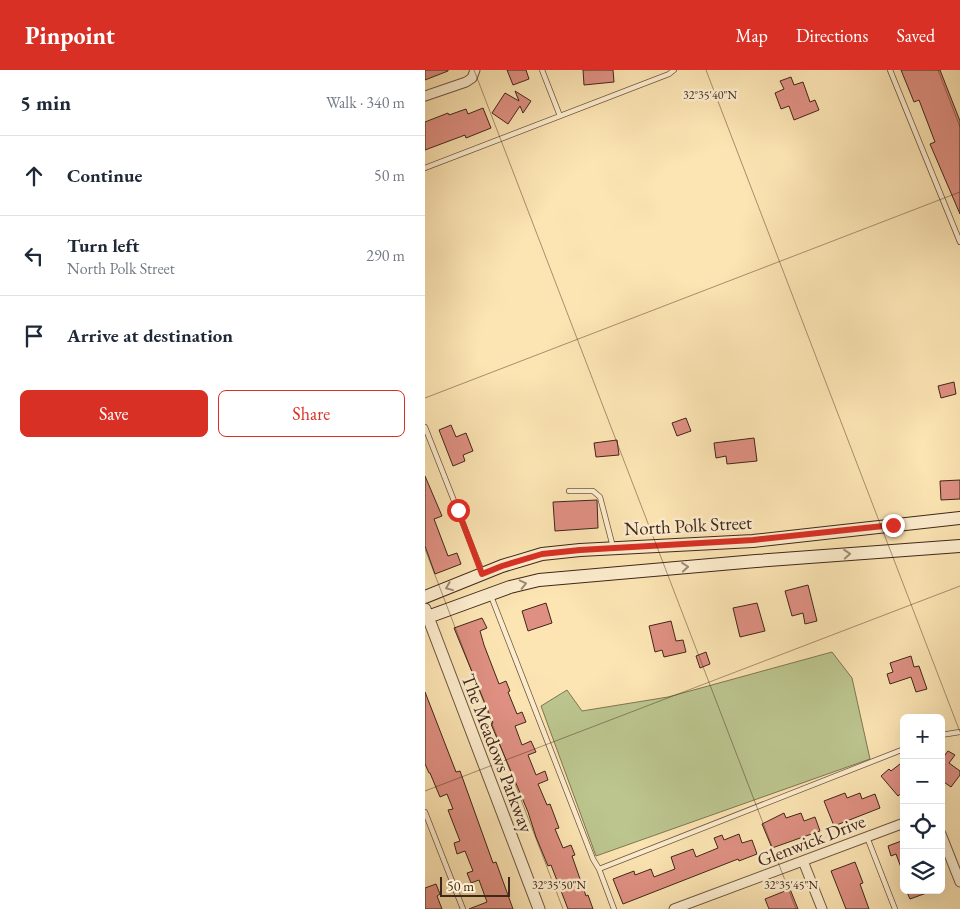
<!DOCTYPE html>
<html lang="en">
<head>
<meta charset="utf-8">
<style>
	body { margin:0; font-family:"EB Garamond",serif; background:#f6f6f7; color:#1f2937 }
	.controls { position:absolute; right:15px; bottom:15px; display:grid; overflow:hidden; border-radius:8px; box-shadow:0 5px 20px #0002 }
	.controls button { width:45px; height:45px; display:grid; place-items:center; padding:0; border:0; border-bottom:1px solid #e0e1e3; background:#fff; color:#1f2937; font:25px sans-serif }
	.scale { position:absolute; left:15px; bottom:12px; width:70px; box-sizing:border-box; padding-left:5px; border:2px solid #3f2719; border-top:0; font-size:14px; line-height:18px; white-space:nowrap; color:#3f2719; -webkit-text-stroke:4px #fdedce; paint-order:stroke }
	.stop { position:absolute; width:15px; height:15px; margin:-11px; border:4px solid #d93025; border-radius:50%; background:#fff }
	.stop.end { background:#d93025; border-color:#fff; box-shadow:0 1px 5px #0008 }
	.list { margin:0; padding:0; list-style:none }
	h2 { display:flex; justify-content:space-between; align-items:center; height:65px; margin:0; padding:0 20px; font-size:21px }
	h2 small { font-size:16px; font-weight:400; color:#747a83 }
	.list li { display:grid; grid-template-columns:32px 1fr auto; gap:15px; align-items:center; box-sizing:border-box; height:80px; padding:0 20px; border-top:1px solid #e0e1e3 }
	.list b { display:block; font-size:19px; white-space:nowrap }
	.list p { margin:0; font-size:16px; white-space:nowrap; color:#747a83 }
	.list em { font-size:16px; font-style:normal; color:#747a83 }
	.actions { display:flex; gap:10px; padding:15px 20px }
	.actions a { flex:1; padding:11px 0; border:1px solid #d93025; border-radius:8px; text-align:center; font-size:18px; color:#d93025 }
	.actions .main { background:#d93025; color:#fff }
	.icon { flex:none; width:28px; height:28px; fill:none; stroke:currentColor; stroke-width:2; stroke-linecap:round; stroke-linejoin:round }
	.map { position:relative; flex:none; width:535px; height:839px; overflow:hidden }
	header { display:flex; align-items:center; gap:30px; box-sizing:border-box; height:70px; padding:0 25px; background:#d93025; color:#fff }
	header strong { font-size:24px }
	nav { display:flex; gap:28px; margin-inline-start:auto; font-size:18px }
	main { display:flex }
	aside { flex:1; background:#fff }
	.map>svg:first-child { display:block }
</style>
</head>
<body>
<header>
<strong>Pinpoint</strong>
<nav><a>Map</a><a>Directions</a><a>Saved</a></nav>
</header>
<main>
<aside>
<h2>5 min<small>Walk · 340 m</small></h2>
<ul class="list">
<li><svg class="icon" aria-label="ahead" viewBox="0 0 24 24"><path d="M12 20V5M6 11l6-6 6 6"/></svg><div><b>Continue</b></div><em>50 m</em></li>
<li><svg class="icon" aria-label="left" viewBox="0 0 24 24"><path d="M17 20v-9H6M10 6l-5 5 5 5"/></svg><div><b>Turn left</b><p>North Polk Street</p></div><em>290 m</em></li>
<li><svg class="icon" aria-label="arrive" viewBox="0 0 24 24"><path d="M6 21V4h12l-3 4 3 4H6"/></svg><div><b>Arrive at destination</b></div></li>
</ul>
<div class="actions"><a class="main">Save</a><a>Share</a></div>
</aside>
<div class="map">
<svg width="535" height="839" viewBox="0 0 535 839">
	<rect width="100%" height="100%" fill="#fce4b3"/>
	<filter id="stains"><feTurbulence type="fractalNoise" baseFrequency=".004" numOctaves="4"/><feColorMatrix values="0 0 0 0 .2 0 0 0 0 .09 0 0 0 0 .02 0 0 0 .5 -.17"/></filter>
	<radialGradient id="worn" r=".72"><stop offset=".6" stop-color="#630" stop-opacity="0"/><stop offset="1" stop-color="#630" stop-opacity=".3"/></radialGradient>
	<path fill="#bcc58e" stroke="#7e7654" d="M 407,582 L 427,608 L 445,689 L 171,786 L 116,636 L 142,620 L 157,641 L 243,627 Z"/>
	<path fill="#df9082" stroke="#3f2719" d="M 0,0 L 23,0 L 23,1 L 0,10 Z
		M 82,0 L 101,0 L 104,9 L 88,15 Z
		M 158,0 L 188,0 L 189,12 L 159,15 Z
		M 476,0 L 515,0 L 535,51 L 535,144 L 505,74 L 510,72 L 494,30 L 489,32 Z
		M 366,7 L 369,15 L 378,12 L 385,32 L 390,30 L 394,40 L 369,50 L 364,36 L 356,39 L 350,23 L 359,19 L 355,11 Z
		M 90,21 L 106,31 L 98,43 L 95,36 L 83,54 L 67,43 L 80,23 L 94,31 Z
		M 58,38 L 66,58 L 41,68 L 40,65 L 0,80 L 0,52 L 23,43 L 24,45 L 41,39 L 43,44 Z
		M 529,312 L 531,324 L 516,328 L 513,316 Z
		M 261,348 L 266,361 L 252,366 L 247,353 Z
		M 26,355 L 31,367 L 41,363 L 48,381 L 38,385 L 40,391 L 28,396 L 14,360 Z
		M 329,368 L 332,391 L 302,394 L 301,386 L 291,388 L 289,373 Z
		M 192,370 L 194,385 L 171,387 L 169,373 Z
		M 0,406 L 17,446 L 9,449 L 23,486 L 32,483 L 36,494 L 10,504 L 0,476 Z
		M 535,410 L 535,429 L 516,430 L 515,411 Z
		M 172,430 L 173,458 L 130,461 L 128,432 Z
		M 383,515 L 392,551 L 380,554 L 378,543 L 367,546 L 360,521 Z
		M 121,533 L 127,553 L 103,561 L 97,541 Z
		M 332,533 L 340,561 L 315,567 L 308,538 Z
		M 57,548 L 62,558 L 55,561 L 59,575 L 74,614 L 81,611 L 85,621 L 83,622 L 92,644 L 97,642 L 101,652 L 90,656 L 97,675 L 106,671 L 111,682 L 103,685 L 111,705 L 120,701 L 123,710 L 113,714 L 122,735 L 125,734 L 134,758 L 130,759 L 138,778 L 146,775 L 150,785 L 147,786 L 161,826 L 163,825 L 168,839 L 143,839 L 126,795 L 123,796 L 111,767 L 103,742 L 66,654 L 68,653 L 29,558 Z
		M 246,551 L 251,571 L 258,570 L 261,582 L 239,587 L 237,580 L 230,582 L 224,556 Z
		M 281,582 L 285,594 L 275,598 L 271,586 Z
		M 486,586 L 489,597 L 494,596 L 502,619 L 491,622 L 486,607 L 465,614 L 462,604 L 468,602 L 465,593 Z
		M 0,622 L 31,702 L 35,701 L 68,793 L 71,792 L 88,839 L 44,839 L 62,832 L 54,810 L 46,813 L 42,803 L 48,801 L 40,781 L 32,784 L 29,773 L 35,771 L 23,740 L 28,739 L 22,724 L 15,727 L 5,703 L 4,703 L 0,694 Z
		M 523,681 L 530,685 L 524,693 L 535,701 L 535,705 L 526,717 L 516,710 L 516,688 L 517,689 Z
		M 475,694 L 479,699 L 479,721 L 473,726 L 456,706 L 464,699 L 466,701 Z
		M 420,723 L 422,728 L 435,723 L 437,729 L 450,724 L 455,738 L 409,756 L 399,731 Z
		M 359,743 L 361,748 L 376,743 L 379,751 L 390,747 L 395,761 L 347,778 L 337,754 Z
		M 314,764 L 317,773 L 327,770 L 332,784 L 314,791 L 313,789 L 198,834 L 188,809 L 209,801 L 210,805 L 226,799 L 229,807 L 250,799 L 246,787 L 268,779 L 271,787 L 293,778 L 289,768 L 297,765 L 299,770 Z
		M 479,770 L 479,803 L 478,803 L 471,784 L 466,786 L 463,776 Z
		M 430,792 L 438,813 L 435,814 L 444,839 L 421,839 L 406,801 Z
		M 11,814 L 15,824 L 12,826 L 17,839 L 0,839 L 0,818 Z
		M 365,819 L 373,839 L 344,839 L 340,829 Z
		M 481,820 L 507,820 L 507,821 L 485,829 Z"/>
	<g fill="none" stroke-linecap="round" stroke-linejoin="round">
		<g stroke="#6e5640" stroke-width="6">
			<path id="service" d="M 117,0 L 135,46
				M 465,0 L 535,172
				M 0,98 L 244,4 L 249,0
				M 0,357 L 57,502
				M 144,421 L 168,421 L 175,427 L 188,477
				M 66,526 L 168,789 L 174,799
				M 516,665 L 535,662
				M 0,742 L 38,839
				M 442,767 L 470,839
				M 189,839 L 174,799 L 479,679"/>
		</g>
		<g stroke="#6e5640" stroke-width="11">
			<path id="minor" d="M 0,26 L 41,12 L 47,8 L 50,0
				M 516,764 L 535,812
				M 378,791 L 397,839
				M 249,839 L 479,753"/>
		</g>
		<g stroke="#6e5640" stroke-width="13">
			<path id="tertiary" d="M 0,539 L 114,839"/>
		</g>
		<g stroke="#3f2719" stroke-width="14">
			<path id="secondary" d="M 0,527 L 77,496 L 117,484 L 155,480 L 328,471 L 535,448
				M 0,548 L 85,517 L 114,510 L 331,491 L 535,476"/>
		</g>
		<use href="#service" stroke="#fdedce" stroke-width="4.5"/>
		<use href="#minor" stroke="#fdedce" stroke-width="9"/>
		<use href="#tertiary" stroke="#fdedce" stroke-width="11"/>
		<use href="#secondary" stroke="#fdedce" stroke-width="12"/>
	</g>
	<defs><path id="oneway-chevron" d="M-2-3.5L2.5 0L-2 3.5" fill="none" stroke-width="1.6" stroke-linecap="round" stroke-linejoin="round" transform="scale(1.25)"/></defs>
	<g stroke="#9e8a74">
		<use href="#oneway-chevron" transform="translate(422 484) rotate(-4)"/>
		<use href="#oneway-chevron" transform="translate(260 497) rotate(-5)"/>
		<use href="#oneway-chevron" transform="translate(98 514) rotate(-13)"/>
		<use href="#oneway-chevron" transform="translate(24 517) rotate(158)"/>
	</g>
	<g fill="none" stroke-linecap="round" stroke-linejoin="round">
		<path stroke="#d93025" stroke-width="6" d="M 33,440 L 57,504 L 77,496 L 117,484 L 155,480 L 328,470 L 468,455"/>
	</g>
	<path fill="none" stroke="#3f2719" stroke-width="1" stroke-opacity="0.45" d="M 49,0 L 371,839M 281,0 L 535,662M 513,0 L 535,57M 0,328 L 535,122M 0,479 L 138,839M 0,721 L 535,516"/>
	<g text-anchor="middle" stroke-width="5" stroke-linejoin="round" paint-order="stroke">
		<g font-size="19" fill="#3f2719" stroke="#fdedce">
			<text transform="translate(263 455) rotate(-3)" y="7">North Polk Street</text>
			<text transform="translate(73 683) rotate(69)" y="7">The Meadows Parkway</text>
			<text transform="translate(386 770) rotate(-21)" y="7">Glenwick Drive</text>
		</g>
	</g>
	<g font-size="12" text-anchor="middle" fill="#3f2719" stroke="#fdedce" stroke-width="5" stroke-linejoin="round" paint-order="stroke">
		<text x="285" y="29">32°35'40"N</text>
		<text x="134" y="819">32°35'50"N</text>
		<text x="366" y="819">32°35'45"N</text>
	</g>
	<rect width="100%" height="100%" filter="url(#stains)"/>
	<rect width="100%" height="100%" fill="url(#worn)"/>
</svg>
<div class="controls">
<button>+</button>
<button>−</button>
<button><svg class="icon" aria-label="locate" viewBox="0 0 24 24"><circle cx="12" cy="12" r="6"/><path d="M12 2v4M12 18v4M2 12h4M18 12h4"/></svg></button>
<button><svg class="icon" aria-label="layers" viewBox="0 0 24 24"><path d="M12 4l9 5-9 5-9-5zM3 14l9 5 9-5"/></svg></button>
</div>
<div class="scale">50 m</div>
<div class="stop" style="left:33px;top:440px"></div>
<div class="stop end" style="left:468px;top:455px"></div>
</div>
</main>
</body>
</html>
